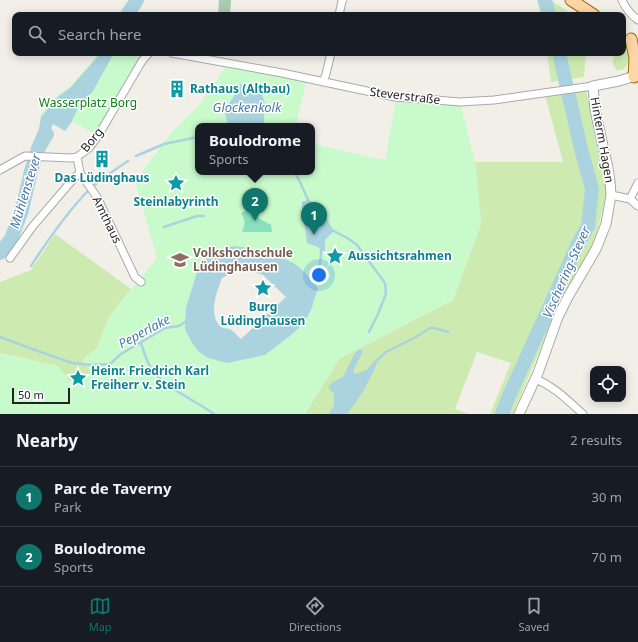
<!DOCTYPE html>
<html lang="en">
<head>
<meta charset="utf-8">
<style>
	body { margin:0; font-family:"Noto Sans",sans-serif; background:#20242c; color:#f1f3f6 }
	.controls { position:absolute; right:12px; bottom:12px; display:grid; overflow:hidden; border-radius:8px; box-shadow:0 2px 10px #0003 }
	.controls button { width:36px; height:36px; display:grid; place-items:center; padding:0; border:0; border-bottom:1px solid #363941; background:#171b24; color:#f1f3f6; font:20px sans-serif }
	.scale { position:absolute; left:12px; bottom:10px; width:58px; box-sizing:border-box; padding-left:4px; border:2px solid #222; border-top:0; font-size:11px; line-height:14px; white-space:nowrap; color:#222; -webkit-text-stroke:3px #fff; paint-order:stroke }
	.you { position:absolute; left:319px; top:275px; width:14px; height:14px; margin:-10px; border:3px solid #fff; border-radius:50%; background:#1a73e8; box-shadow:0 0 0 6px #1a73e833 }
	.badge { display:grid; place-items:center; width:26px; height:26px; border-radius:50%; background:#0f766e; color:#fff; font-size:13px; font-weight:700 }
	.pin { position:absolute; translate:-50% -33px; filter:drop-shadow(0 1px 2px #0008) }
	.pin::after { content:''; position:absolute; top:21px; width:14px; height:12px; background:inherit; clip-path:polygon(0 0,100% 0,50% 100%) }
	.popup { position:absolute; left:195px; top:123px; width:120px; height:52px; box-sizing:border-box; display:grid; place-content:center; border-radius:8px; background:#171b24; filter:drop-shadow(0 1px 3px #0005); font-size:13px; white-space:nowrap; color:#9ea1a6 }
	.popup b { font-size:15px; color:#f1f3f6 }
	.popup::after { content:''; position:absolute; left:50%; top:100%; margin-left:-8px; border:8px solid transparent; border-top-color:#171b24 }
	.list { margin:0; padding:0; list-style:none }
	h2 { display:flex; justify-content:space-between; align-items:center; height:52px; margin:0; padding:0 16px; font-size:17px }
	h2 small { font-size:13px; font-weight:400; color:#9ea1a6 }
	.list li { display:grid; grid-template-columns:26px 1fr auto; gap:12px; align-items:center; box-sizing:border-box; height:60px; padding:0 16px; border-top:1px solid #363941 }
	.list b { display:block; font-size:15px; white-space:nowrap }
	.list p { margin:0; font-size:13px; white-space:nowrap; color:#9ea1a6 }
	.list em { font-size:13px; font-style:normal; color:#9ea1a6 }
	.icon { flex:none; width:22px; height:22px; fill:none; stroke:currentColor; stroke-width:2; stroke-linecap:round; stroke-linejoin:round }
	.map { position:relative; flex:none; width:638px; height:414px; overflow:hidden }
	.search { position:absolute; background:#171b24; box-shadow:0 2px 10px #0003; left:12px; right:12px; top:12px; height:44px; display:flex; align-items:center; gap:10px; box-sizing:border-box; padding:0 14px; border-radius:8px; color:#9ea1a6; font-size:15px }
	.sheet { height:172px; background:#171b24 }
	nav { display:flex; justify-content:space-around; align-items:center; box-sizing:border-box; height:56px; border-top:1px solid #363941; background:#171b24; font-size:11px; color:#9ea1a6 }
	nav a { display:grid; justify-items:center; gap:2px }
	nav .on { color:#0f766e }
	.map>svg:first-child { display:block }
</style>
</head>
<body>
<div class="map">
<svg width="638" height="414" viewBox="0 0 638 414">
	<rect width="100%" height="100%" fill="#f2efe9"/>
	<path fill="#cdebb0" d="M 537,0 L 551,0 L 573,15 L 541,15 Z
		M 623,49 L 629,55 L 629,62 L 624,69 L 617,71 L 612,62 L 614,57 L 608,53 L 623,53 Z
		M 547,53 L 586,53 L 584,77 L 551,82 Z
		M 586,89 L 607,190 L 593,249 L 554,316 L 513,414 L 490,414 L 511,363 L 477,352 L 455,409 L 469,414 L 305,414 L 339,359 L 453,300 L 481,224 L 475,162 L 563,162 L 545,95 Z
		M 55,234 L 131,289 L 109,317 L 97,348 L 82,360 L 92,373 L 69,381 L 58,366 L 0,353 L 0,282 L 31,270 Z"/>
	<path fill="#aacbaf" d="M 219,0 L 231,0 L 230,15 L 218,15 Z"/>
	<path fill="#c8facc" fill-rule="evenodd" d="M 99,53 L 148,53 L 98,135 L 72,122 L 65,131 L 40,115 L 59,94 L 70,87 Z
		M 228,63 L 307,78 L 296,126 L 264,126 L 264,116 L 265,103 L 236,90 L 234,96 L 229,103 L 228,124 L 231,126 L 198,126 L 198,172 L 312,172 L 312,144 L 385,160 L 396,100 L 460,102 L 475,162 L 481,224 L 453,300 L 339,359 L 305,414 L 0,414 L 0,353 L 58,366 L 69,381 L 92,373 L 82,360 L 97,348 L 109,317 L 157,258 L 135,181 L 172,132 L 200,104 ZM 255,249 L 311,310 L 304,323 L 290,336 L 265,355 L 227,363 L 185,329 L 185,322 L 186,308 Z"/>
	<path fill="#88e0be" d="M 245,211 L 271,225 L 272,232 L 242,232 C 245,223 246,221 241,213 Z"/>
	<path fill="#aad3df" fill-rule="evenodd" d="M 101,53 L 114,53 L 93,91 L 78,108 L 71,123 L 65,131 L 53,124 L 41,149 L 32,149 L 31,147 L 39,129 L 41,117 L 59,96 L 70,88 Z
		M 240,84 L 254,87 L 261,92 L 265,103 L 264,116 L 264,126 L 231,126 L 228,124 L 225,114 L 229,103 L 234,96 L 236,90 Z
		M 308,200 L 318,205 L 334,231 L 325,240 L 325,251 L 322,251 L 318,247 L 307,243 L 305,228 L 302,216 L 302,202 Z
		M 234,246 C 256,249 280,253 299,267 C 306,273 312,281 318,288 L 311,310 L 304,323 L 290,336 L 265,355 L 227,363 L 208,358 L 198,351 L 192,343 L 185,329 L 185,322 L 186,308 L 197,272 L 207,258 L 218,251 ZM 241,270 L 248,270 L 263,275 L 286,297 L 241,339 C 237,336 233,330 229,329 C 226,328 223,329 220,326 C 208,313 217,292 222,278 L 232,273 Z
		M 360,349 L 363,351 L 353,371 L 355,374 L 367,370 L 374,361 L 377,363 C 369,382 360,398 347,414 L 329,414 L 334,405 L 334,394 L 328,387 L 333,382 L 343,377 L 355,353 Z"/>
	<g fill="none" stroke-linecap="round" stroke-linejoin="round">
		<path stroke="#aad3df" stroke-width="2.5" d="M 136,156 L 164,144 L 198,137
			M 294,172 L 299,180 L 309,202
			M 164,227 L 197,216 L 204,216
			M 334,231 L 349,239 L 357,245 L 385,283 L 386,294 L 378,314 L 369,332
			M 31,266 C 47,241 64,217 84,195 C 97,181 113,171 128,161
			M 312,284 C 318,273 322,262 321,249
			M 0,337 L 35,350 L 72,363 L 91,365 L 110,364 L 121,354 L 165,328 L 179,326 L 185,322 L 188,323
			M 141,343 C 144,352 147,364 153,371 C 166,388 196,401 214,414
			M 375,362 L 386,352 L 416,337 L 430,328 L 434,328 L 448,332"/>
		<path stroke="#aad3df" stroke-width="14" d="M 545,0 L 549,15
			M 127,15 L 137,0
			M 0,253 L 11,239 L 22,210 L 31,171 L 38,149 L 47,134
			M 502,414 L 508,398 L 578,244 L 588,226 L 592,189 L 582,153 L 559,53"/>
		<g stroke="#a9a9a9" stroke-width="9">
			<path id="minor" d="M 622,0 C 626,9 631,15 638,20
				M 339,15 L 342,1 L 343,0
				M 172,53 L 282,73 L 395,97 L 436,100 L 460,102 L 494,100 L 593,86
				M 323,82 L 326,74 L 331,53
				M 77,157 L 80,173 L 97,197 L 135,277 L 141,282
				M 0,170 L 25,156 L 71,158 L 77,157 L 89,148 L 98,136 L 142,61 L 149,53
				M 611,195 L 630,199 L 638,206
				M 630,199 L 638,183
				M 10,258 L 33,226 L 75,177 L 80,173
				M 536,379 C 555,387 567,400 583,414"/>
		</g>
		<g stroke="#a9a9a9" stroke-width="11">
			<path id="tertiary" d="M 519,414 L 538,373 L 558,317 L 568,297 L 596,249 L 606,224 L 611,195 L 610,181 L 608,168 L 595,110 L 593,86 L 619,81 L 638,75"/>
		</g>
		<g stroke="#a06b00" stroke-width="13">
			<path id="primary" d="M 571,0 L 594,15
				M 631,39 L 635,58 L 634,77"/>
		</g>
		<use href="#minor" stroke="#fff" stroke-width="7"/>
		<use href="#tertiary" stroke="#fff" stroke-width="9"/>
		<use href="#primary" stroke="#fcd6a4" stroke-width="11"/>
	</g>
	<defs>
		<g id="building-bare" transform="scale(1.38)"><path d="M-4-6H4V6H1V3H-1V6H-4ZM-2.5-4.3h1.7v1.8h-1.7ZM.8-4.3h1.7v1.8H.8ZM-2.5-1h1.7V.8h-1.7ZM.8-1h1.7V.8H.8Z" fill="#0f9aa8" stroke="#fff" stroke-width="2.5" paint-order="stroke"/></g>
		<g id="sight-bare" transform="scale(1.38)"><path d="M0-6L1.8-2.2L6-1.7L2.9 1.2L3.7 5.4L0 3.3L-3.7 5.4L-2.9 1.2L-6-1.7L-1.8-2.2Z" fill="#0f9aa8" stroke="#fff" stroke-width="2.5" paint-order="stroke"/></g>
		<g id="university-bare" transform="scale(1.38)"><path d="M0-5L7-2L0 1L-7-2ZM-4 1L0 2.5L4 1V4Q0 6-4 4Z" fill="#8d6e63" stroke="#fff" stroke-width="2.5" paint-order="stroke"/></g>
	</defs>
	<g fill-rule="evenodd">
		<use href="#building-bare" x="177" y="89"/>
		<use href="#building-bare" x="102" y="159"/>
		<use href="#sight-bare" x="176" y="183"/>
		<use href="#sight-bare" x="335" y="256"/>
		<use href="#university-bare" x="180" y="260"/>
		<use href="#sight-bare" x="263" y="288"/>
		<use href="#sight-bare" x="78" y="378"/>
	</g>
	<g text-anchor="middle" stroke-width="3" stroke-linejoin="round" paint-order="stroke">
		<g font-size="12" font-weight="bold" fill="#0d838f" stroke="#fff" text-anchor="start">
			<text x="190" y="93">Rathaus (Altbau)</text>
			<text x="102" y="182" text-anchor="middle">Das Lüdinghaus</text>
			<text x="176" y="206" text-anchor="middle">Steinlabyrinth</text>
			<text x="348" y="260">Aussichtsrahmen</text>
			<text x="263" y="311" text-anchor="middle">Burg<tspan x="263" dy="14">Lüdinghausen</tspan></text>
			<text x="91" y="375">Heinr. Friedrich Karl<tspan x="91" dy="14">Freiherr v. Stein</tspan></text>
		</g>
		<g font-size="12" fill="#222" stroke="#fff">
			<text transform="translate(405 96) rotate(7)" y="4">Steverstraße</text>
			<text transform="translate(92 140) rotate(-51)" y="4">Borg</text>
			<text transform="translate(602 140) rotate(80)" y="4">Hinterm Hagen</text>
			<text transform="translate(107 220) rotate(64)" y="4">Amthaus</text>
		</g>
		<g font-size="12" fill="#0c8416" stroke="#fff">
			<text x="88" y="107">Wasserplatz Borg</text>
		</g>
		<g font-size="12" font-weight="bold" fill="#785e54" stroke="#fff" text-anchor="start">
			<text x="193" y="257">Volkshochschule<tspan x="193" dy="14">Lüdinghausen</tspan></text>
		</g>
		<g font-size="13" font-style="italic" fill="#4a7aab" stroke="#fff">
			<text x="247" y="112">Glockenkolk</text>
			<text transform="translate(25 191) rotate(-73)" y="5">Mühlenstever</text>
			<text transform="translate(566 272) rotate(-66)" y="5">Vischering-Stever</text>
			<text transform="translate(144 331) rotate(-28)" y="5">Peperlake</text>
		</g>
	</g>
</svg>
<div class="controls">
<button><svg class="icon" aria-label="locate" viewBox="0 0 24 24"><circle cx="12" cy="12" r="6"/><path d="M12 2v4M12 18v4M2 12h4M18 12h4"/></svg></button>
</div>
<div class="scale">50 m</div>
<div class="you"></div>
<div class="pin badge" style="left:314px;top:235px">1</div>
<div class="pin badge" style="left:255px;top:221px">2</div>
<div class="popup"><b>Boulodrome</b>Sports</div>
<div class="search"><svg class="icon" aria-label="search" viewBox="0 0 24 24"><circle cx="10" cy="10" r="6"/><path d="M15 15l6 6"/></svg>Search here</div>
</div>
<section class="sheet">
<h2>Nearby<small>2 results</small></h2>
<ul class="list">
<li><span class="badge">1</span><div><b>Parc de Taverny</b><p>Park</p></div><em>30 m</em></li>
<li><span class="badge">2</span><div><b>Boulodrome</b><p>Sports</p></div><em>70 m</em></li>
</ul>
</section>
<nav>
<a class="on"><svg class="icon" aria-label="map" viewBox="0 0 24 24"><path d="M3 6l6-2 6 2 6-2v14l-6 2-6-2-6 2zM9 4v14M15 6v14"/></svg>Map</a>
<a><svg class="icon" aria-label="directions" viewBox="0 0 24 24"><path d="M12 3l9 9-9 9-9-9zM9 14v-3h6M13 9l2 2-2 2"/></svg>Directions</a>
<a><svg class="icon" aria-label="saved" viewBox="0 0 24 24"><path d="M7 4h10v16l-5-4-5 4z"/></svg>Saved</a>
</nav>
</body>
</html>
